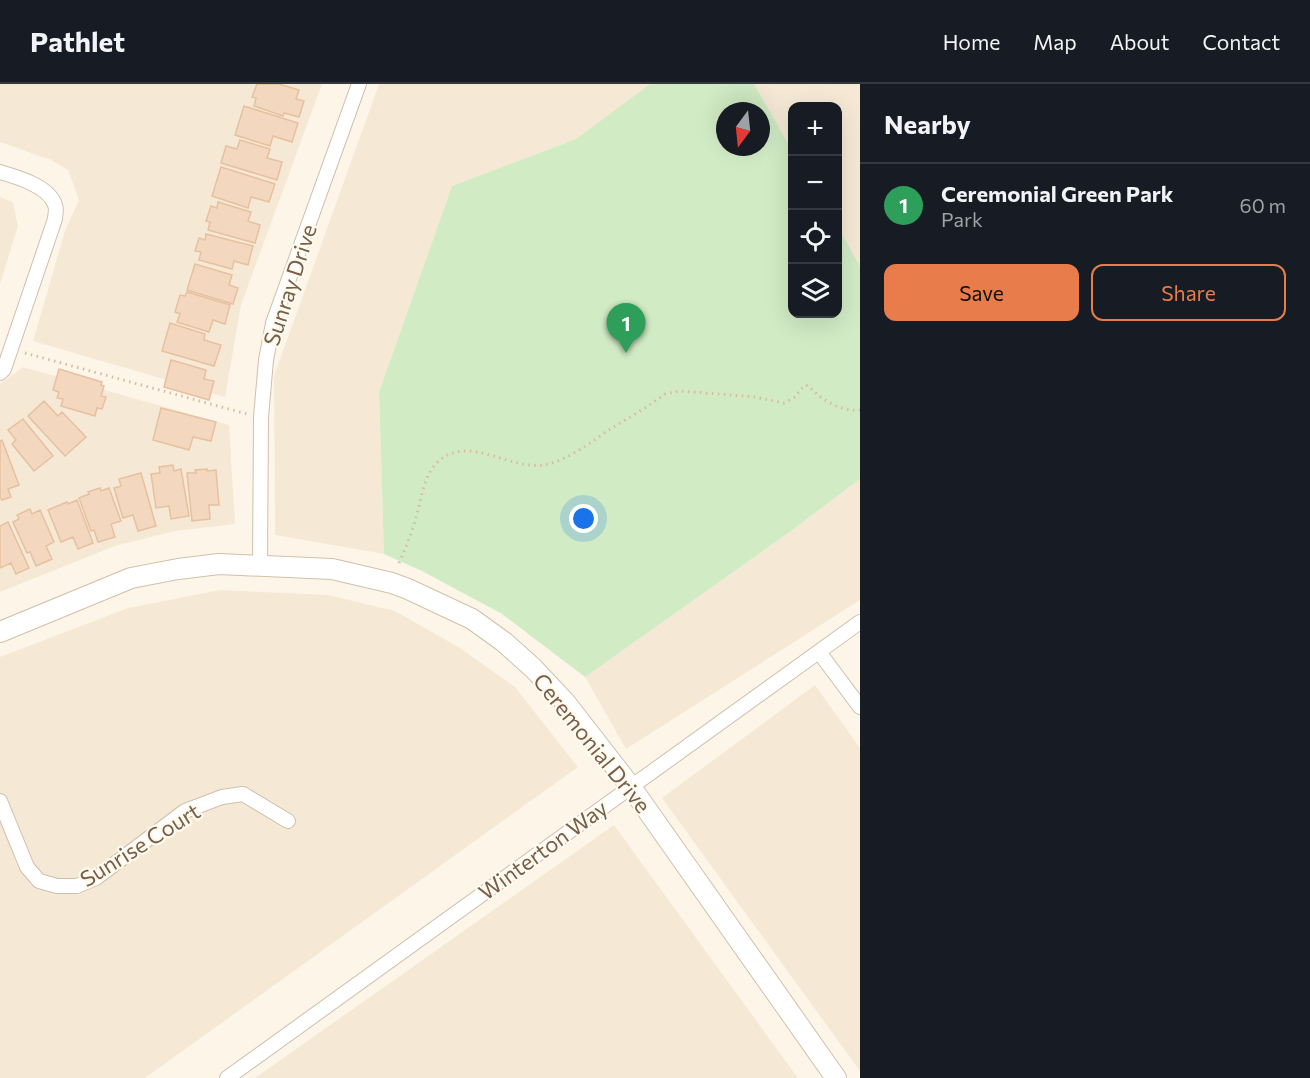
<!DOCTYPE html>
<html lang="en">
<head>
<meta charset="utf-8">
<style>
	body { margin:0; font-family:Commissioner,sans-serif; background:#20242c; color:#f1f3f6 }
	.controls { position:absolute; right:18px; top:18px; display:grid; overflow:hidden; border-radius:12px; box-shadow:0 6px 24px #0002 }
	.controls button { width:54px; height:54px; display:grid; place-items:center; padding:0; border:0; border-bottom:2px solid #363941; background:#171b24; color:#f1f3f6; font:30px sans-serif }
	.compass { position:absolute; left:716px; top:18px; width:54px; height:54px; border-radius:50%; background:#171b24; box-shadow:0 6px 24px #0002; rotate:195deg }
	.you { position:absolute; left:584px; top:435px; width:21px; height:21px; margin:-15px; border:4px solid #fff; border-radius:50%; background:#1a73e8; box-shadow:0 0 0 9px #1a73e833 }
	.badge { display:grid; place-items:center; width:39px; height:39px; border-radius:50%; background:#e87c4b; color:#fff; font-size:20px; font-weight:700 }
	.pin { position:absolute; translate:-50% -50px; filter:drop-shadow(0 2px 3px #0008) }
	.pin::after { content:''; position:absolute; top:32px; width:21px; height:18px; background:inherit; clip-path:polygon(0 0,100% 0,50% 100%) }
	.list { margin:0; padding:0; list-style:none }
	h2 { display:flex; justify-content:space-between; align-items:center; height:78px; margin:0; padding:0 24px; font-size:26px }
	h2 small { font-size:20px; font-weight:400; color:#9ea1a6 }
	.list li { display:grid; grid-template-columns:39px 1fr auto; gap:18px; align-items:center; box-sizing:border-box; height:84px; padding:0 24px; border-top:2px solid #363941 }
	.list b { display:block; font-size:22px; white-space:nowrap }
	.list p { margin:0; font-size:20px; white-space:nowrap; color:#9ea1a6 }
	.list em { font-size:20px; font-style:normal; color:#9ea1a6 }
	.actions { display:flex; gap:12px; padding:18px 24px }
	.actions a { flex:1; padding:14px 0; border:2px solid #e87c4b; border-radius:12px; text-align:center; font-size:21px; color:#e87c4b }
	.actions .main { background:#e87c4b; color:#111 }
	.icon { flex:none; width:33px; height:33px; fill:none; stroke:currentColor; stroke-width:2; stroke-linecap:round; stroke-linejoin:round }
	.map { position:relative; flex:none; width:860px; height:994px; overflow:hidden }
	header { display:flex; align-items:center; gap:36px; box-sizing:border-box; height:84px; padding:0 30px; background:#171b24; border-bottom:2px solid #363941 }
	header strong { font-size:28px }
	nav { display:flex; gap:33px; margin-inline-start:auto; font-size:21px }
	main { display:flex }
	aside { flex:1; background:#171b24 }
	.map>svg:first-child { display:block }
</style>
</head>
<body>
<header>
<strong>Pathlet</strong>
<nav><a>Home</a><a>Map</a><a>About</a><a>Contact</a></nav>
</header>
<main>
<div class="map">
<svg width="860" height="994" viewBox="0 0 860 994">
	<rect width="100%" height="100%" fill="#fdf6e8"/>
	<path fill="#f5e9d6" d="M 0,0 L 322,0 L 241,221 L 225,313 L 33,257 L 65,147 L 79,116 L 68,86 L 51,76 L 0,58 Z
		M 379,0 L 650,0 L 576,55 L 452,102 L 379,308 L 384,470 L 275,451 L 274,292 Z
		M 754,0 L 860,0 L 860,182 L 838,143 L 838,22 L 792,22 L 792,66 Z
		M 0,113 L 13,118 L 18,142 L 0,200 Z
		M 23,283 L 229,341 L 235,440 L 175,447 L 115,462 L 0,508 L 0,300 Z
		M 860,395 L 860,516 L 626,665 L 585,593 L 791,447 Z
		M 220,506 L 328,511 L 395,527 L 460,564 L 515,603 L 578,683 L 145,994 L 0,994 L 0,573 L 128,524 Z
		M 815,601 L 860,664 L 860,987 L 662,714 Z
		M 614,741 L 798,994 L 255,994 Z"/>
	<path fill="#d1ebc5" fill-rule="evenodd" d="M 650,0 L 754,0 L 792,66 L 792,230 L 838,230 L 838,143 L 860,182 L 860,395 L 791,447 L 585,593 L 502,530 L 422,487 L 384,470 L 379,308 L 452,102 L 576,55 ZM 725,27 L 761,27 L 761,63 L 725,63 Z"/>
	<path fill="#f3d8bf" stroke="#e6c09f" stroke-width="1.5" d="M 257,0 L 279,0 L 299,6 L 296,15 L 304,17 L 299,33 L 284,29 L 283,32 L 254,22 L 256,14 L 252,13 Z
		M 244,22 L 298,39 L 292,58 L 273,52 L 270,62 L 235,51 Z
		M 240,56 L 270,65 L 267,74 L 282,78 L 277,96 L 221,79 L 226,62 L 237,65 Z
		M 221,83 L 275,100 L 269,118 L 251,113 L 248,124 L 212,112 Z
		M 218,118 L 251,128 L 248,137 L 260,141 L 255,159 L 208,146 L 210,138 L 206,137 L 211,122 L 217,124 Z
		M 206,150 L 253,162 L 248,181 L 234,177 L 232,185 L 199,176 L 201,168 L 195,167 L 199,154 L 205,156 Z
		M 195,180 L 232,191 L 229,201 L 238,204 L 233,220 L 187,206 Z
		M 187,208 L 230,221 L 225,240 L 213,236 L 209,248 L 177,238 L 180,230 L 175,228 L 180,211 L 185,212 Z
		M 170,239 L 205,250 L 204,256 L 221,261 L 214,282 L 162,267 Z
		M 171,276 L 206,286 L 204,295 L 214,297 L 209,316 L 164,303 Z
		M 59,285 L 102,298 L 101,301 L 104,302 L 101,312 L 106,313 L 102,325 L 97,324 L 95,332 L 61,322 L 63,315 L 57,314 L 59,308 L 53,306 Z
		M 44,317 L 58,332 L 62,328 L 86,353 L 65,372 L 28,332 Z
		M 161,324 L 216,338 L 211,357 L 193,353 L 189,366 L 153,356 Z
		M 23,335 L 53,372 L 34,387 L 12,360 L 16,356 L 8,346 Z
		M 2,356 L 19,401 L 8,405 L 11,413 L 2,416 L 0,413 L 0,357 Z
		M 173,381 L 174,387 L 181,385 L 189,432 L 171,435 L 169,422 L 156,424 L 151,390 L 160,389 L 159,383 Z
		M 207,385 L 207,387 L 216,386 L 219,421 L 209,421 L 210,435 L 192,437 L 187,389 L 196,389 L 195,386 Z
		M 141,389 L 156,442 L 138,447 L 133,431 L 123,434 L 114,404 L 121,402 L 119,395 Z
		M 100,404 L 101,407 L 109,404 L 121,437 L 111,440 L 115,453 L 98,458 L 94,446 L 91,447 L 79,414 L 89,410 L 88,408 Z
		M 77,416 L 93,459 L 78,465 L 73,453 L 61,458 L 48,426 L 67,418 L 68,420 Z
		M 30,425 L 32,430 L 40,426 L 54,458 L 46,462 L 52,475 L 36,482 L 30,468 L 27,469 L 13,438 L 19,435 L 17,431 Z
		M 8,438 L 29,484 L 16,490 L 11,479 L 0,484 L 0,442 Z"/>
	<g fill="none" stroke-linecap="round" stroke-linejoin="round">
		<g stroke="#cfbfad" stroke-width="16">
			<path id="street" d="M 0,88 C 17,93 49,102 55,121 C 57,125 55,131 55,135 L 4,285 L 0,289
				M 260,481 L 261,333 L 266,276 L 273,239 L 359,0
				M 819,568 L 860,623
				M 0,717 L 27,783 L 39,797 L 57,802 L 77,802 L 96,794 L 185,727 L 222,713 L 243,710 L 288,737
				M 227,994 L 860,538"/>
		</g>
		<g stroke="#d2c0aa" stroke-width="22">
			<path id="secondary" d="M 0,548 L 131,494 L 178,485 L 219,480 L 332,485 L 392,499 L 408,505 L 472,535 L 504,558 L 533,584 L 565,618 L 631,703 L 836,994"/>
		</g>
		<path stroke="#d8bba1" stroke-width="3" stroke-dasharray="1.5 4.5" stroke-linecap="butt" d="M 25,269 L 247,330
			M 399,479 C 405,465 411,451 415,437 C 421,419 422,396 435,381 C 465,347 507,386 543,381 C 569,377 593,356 615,342 C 632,332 649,322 665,310 L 680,307 L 755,313 L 784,319 L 795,313 L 801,305 L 806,301 C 813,305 816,310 822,314 C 832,321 848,328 860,326"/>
		<use href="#street" stroke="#fff" stroke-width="14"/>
		<use href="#secondary" stroke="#fff" stroke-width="20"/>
	</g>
	<g text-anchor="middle" stroke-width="4.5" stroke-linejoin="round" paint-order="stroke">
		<g font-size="22" fill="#785f4b" stroke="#fffaee">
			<text transform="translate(290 201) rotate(-72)" y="8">Sunray Drive</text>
			<text transform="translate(592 659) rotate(51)" y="8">Ceremonial Drive</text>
			<text transform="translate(140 761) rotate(-32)" y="8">Sunrise Court</text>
			<text transform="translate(543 766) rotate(-36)" y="8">Winterton Way</text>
		</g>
	</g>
</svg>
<div class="controls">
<button>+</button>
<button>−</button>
<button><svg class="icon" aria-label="locate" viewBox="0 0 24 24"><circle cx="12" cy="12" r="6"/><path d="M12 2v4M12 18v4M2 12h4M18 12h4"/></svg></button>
<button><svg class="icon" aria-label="layers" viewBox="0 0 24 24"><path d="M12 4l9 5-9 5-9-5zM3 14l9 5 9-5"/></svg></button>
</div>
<svg class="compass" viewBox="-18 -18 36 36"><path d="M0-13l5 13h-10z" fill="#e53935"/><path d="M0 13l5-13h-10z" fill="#9ea1a6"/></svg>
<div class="you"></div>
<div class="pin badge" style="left:626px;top:269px;background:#2e9e5b">1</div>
</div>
<aside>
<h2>Nearby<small></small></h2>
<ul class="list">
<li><span class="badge" style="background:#2e9e5b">1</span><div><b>Ceremonial Green Park</b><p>Park</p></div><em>60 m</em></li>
</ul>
<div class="actions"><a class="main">Save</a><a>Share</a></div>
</aside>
</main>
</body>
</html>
